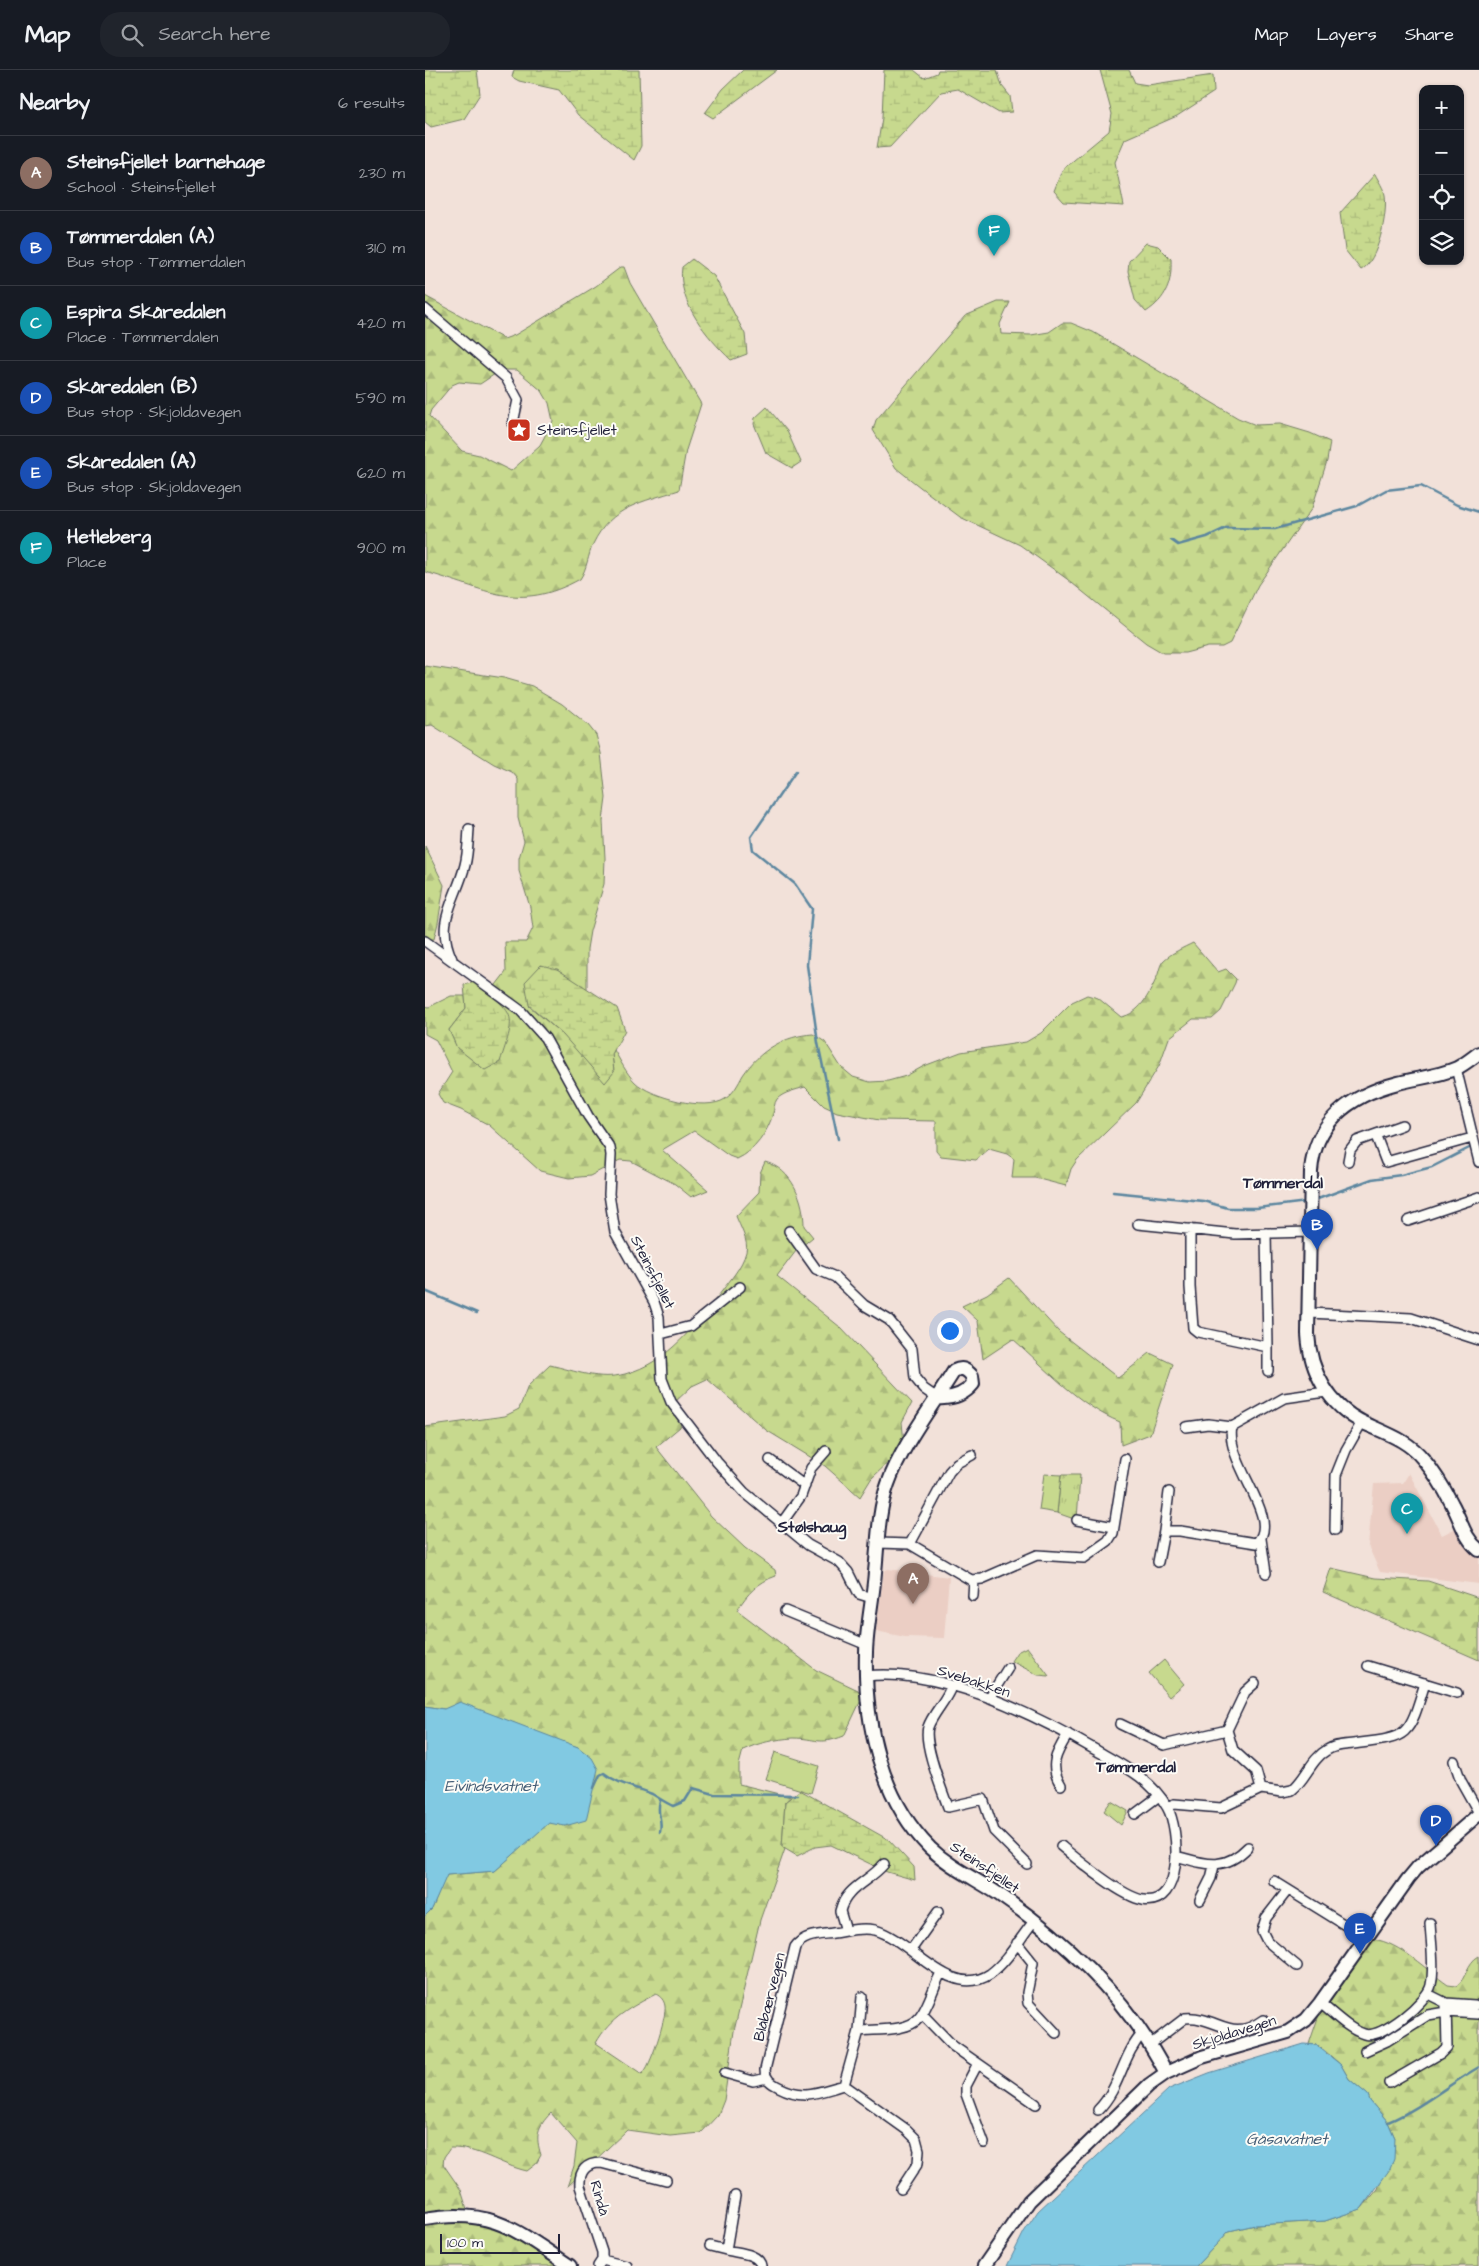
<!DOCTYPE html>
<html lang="en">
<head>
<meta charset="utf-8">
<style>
	body { margin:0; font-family:"Architects Daughter",sans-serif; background:#20242c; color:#f1f3f6 }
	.controls { position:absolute; right:15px; top:15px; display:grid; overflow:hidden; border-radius:10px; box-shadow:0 1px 4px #0004 }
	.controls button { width:45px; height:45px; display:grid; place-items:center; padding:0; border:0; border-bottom:1px solid #363941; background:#171b24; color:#f1f3f6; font:25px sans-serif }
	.scale { position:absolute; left:15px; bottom:12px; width:120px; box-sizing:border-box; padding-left:5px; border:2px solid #22223b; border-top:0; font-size:14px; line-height:18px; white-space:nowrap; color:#22223b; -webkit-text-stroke:4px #fdfcf7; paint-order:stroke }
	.you { position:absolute; left:524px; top:1260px; width:18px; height:18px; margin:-12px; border:4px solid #fff; border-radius:50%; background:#1a73e8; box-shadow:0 0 0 8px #1a73e833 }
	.badge { display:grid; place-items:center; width:32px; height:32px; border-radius:50%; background:#d93025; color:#fff; font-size:16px; font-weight:700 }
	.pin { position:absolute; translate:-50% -41px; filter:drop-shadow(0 1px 2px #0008) }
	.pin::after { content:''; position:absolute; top:26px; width:18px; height:15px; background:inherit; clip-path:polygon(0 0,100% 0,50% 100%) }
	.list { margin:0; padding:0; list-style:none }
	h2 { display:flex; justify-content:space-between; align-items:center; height:65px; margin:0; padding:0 20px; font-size:21px }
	h2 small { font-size:16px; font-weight:400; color:#9ea1a6 }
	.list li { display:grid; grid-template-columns:32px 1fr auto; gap:15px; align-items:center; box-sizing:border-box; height:75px; padding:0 20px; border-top:1px solid #363941 }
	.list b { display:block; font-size:19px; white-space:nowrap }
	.list p { margin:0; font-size:16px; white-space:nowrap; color:#9ea1a6 }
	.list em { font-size:16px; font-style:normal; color:#9ea1a6 }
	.icon { flex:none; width:28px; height:28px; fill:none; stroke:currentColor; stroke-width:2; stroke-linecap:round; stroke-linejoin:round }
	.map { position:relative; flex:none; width:1054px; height:2196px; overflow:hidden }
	header { display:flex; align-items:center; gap:30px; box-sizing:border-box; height:70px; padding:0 25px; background:#171b24; border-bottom:1px solid #363941 }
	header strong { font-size:24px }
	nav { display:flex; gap:28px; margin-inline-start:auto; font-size:18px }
	.search { width:350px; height:45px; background:#20242c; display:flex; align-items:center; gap:12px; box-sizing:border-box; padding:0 18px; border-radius:20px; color:#9ea1a6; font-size:19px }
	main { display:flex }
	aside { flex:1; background:#171b24 }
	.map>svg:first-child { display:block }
</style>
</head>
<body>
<header>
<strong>Map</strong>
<div class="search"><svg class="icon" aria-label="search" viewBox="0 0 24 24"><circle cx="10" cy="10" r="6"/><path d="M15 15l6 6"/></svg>Search here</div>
<nav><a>Map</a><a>Layers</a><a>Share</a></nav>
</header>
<main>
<aside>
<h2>Nearby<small>6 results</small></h2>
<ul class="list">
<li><span class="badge" style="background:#8d6e63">A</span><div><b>Steinsfjellet barnehage</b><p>School · Steinsfjellet</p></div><em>230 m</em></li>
<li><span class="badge" style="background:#1a4fb4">B</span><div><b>Tømmerdalen (A)</b><p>Bus stop · Tømmerdalen</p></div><em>310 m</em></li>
<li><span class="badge" style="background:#0f9aa8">C</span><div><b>Espira Skåredalen</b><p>Place · Tømmerdalen</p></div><em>420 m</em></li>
<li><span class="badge" style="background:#1a4fb4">D</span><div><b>Skåredalen (B)</b><p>Bus stop · Skjoldavegen</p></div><em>590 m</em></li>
<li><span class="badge" style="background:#1a4fb4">E</span><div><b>Skåredalen (A)</b><p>Bus stop · Skjoldavegen</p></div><em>620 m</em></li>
<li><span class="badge" style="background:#0f9aa8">F</span><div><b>Hetleberg</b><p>Place</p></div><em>900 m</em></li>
</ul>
</aside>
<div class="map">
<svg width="1054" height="2196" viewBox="0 0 1054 2196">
	<defs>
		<pattern id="grass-tufts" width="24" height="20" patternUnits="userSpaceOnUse" patternTransform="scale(1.25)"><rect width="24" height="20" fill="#c7d98e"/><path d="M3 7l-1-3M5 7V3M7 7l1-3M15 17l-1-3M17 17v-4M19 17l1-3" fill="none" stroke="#abba7b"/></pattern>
		<pattern id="forest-firs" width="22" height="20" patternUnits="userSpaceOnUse" patternTransform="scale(1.25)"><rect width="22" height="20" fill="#c7d98e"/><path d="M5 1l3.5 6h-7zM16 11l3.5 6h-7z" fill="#abba7b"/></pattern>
		<pattern id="wetland-marsh" width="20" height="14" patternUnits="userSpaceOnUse" patternTransform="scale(1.25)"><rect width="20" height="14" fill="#c7d98e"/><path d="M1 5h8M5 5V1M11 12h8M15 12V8" fill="none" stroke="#abba7b"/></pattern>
	</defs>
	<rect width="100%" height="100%" fill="#f2e1d9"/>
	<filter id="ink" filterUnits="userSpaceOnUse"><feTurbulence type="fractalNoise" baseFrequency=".02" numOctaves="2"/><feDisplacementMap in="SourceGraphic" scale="10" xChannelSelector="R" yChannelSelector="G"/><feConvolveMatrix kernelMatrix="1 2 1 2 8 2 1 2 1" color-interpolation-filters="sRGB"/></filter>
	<g filter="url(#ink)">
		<path fill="#ebcec4" d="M 984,1403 L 1017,1465 L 1033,1457 L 1047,1483 L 1054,1486 L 1054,1514 L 955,1502 L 943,1476 L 949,1414 L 978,1413 Z
			M 463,1499 L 524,1507 L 519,1568 L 480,1567 L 451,1561 L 459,1501 Z"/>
		<path fill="url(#grass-tufts)" stroke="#747e64" d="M 636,1405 L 655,1405 L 652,1450 L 632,1443 Z
			M 602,1577 L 624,1606 L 613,1605 L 586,1591 L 592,1582 Z
			M 686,1731 L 703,1741 L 696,1755 L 679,1741 Z"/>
		<path fill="url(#forest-firs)" stroke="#747e64" fill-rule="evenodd" d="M 196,197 L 199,197 L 205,213 L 276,334 L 261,380 L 254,420 C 218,432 186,436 168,474 C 163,485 162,499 155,509 C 92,544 61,518 0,502 L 0,226 L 79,269 L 90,265 L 171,216 ZM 76,300 L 92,300 L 117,321 L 124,333 L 128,351 L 115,375 L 86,401 L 54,385 L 37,381 L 4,346 L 6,340 L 27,315 L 34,312 L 55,314 Z
			M 573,232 L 585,232 L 575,254 L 576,264 L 606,265 L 624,262 L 637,253 L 646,253 L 668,262 L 813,348 L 831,355 L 855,354 L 885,363 L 905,372 L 902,391 L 887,438 L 833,515 L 805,573 L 797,577 L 783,577 L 760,583 L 738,583 L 721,573 L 642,509 L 595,475 L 535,447 L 495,417 L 471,398 L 448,360 L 451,350 L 540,246 Z
			M 0,596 L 79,608 L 107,616 L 137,634 L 163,655 L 171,665 L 176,683 L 181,728 L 178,751 L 180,788 L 179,814 L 165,861 L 162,879 L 162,920 L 132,899 L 104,936 L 138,965 L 189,1002 L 187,984 L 189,980 C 195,990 201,1003 210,1012 C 225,1027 281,1042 300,1029 C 309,1023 313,1014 318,1005 C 335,980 359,966 388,964 L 400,972 L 416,997 L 428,1007 L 445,1012 L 463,1011 L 481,1006 L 499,996 L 536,982 L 601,972 L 616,963 L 647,932 L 662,925 L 673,928 L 696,947 C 714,944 724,925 731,909 C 734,904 734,896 738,891 C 746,883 758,878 768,873 L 793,902 L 801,899 L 811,909 L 810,913 L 796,941 L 787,949 L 768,949 L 744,968 L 734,996 L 711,1033 L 652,1090 L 646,1099 L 641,1116 L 610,1108 L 587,1108 L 589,1089 L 582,1084 L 564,1079 L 551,1090 L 516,1086 L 511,1080 L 511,1051 L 454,1050 L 412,1042 L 399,1036 L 380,1017 C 371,1020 359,1022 352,1029 C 349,1033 349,1040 348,1044 C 342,1063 330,1081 312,1089 L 304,1086 L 269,1061 L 237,1080 L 283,1120 L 266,1127 L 250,1114 L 206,1091 L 195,1090 L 165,1106 L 144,1108 L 115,1101 L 64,1055 L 36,1040 L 18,1033 L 13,1024 L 27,1002 L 11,970 L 0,964 L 0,936 L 4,937 L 26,926 L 40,926 L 41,938 L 24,960 L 32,977 L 60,1000 L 76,932 L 64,924 L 81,902 L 80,872 L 101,872 L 108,858 L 105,837 L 94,801 L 94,788 L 99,771 L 93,748 L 93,709 L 87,702 L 69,694 L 7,655 L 0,656 Z
			M 0,776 L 19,815 L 13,853 L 9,869 L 0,869 Z
			M 340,1092 C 367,1099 379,1130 379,1156 L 388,1167 L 371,1181 L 352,1206 L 415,1257 L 487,1333 L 477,1352 L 479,1373 L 469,1387 L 446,1409 L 435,1427 L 400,1396 L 341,1360 L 282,1309 L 267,1316 L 248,1334 L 256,1352 L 255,1357 L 231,1377 L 286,1446 L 320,1478 L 350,1500 L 351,1506 C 333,1512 322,1524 312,1540 L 391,1600 L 433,1620 L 437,1628 L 419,1666 C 393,1676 392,1668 368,1668 C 352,1669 332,1673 318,1680 L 314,1695 L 314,1714 L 366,1727 L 360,1732 L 357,1777 L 360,1779 L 335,1850 L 309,1961 L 299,2030 L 293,2045 L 276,2063 L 245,2066 L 202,2060 L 142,2117 L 149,2096 L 152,2073 L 126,2043 C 112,2057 110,2066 116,2085 L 111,2094 L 102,2101 C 75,2095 53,2077 25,2078 L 19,2087 L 18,2094 L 36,2120 L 42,2139 L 138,2196 L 0,2196 L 0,1846 L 7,1839 L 21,1805 L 70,1801 L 124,1752 L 140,1756 L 153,1677 L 19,1639 L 0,1636 L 0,1357 L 80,1346 L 94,1339 L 103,1316 L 125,1295 C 151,1301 174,1311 200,1304 C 244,1292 270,1255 297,1221 C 305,1210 317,1197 321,1182 C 324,1171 315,1157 311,1146 L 334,1122 L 335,1103 ZM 231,1924 C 236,1927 239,1930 240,1936 C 242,1946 225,1999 217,2004 L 171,1973 C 185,1948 206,1937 231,1924 Z
			M 584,1208 L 634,1262 L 693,1308 L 725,1283 L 748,1294 L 725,1364 L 696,1375 L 695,1352 C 654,1336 621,1298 588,1269 L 558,1289 L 553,1251 L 537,1236 L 562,1224 Z
			M 906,1498 L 950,1508 L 1003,1511 L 1054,1528 L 1054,1590 L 898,1522 Z
			M 948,1869 C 976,1873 1001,1900 1023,1915 L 1031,1916 C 1042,1909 1041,1893 1054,1886 L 1054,2196 L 771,2196 L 804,2161 L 830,2155 L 900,2151 L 936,2139 L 953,2119 L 970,2068 L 963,2052 L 945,2031 L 943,2025 L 924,2009 L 916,1995 L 900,1981 L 891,1975 L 884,1974 L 896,1939 L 939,1870 Z"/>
		<path fill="url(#wetland-marsh)" stroke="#747e64" d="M 0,0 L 52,0 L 55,24 L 39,49 L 6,57 L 0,52 Z
			M 89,0 L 214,0 L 216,76 L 209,90 L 153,45 L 134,20 L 94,11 L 87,7 Z
			M 318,0 L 352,0 L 288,48 L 280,43 L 298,19 Z
			M 459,0 L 489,0 L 499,8 L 512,3 L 513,0 L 572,0 L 577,16 L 585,26 L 587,42 L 574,43 L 533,19 L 516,22 L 465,77 L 452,78 L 457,48 Z
			M 675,0 L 704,0 L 710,13 L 723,15 L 788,5 L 789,22 L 752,46 L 700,69 L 690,92 L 699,136 L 639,132 L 629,121 L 637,100 L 684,61 L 687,44 Z
			M 950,104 C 953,110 959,119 960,125 C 963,143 953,192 936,200 L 920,180 L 915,143 Z
			M 721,173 L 733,176 L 746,189 C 747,213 742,228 721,242 L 710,230 L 703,201 L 704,191 Z
			M 267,189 L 289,206 L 320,264 L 322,284 L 306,290 C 282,267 252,232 257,197 Z
			M 342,337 L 362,361 L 376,392 L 367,398 L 341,383 L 329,354 L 330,348 Z
			M 116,895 L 132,899 L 192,938 L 200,960 L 187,984 L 189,1002 L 180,1013 L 138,965 L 104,935 L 100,912 Z
			M 50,912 C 91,946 92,941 75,992 L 60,1000 L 32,978 L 24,960 L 41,938 L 39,915 Z
			M 375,1720 L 464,1770 L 489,1797 L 490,1810 L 462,1802 L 406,1775 L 390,1777 L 372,1786 L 357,1777 L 360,1732 Z"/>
		<path fill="#c7d98e" stroke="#747e64" d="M 619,1404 L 636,1405 L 632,1443 L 614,1440 Z
			M 739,1590 L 759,1614 L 744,1627 L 724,1603 Z
			M 350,1682 L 394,1696 L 386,1723 L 341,1709 Z"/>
		<path fill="#81c9e2" stroke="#5b869f" d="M 35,1632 L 153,1677 L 167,1688 L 173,1699 L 161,1750 L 140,1756 L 124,1753 L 70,1801 L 22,1805 L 7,1839 L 0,1846 L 0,1636 L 19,1639 Z
			M 879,1974 L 891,1975 L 916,1995 L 924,2009 L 943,2025 L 945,2031 L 963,2052 L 970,2068 L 969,2089 L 965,2099 L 936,2139 L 900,2151 L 830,2155 L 804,2161 L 771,2196 L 582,2196 L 599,2162 L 613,2141 L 744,2019 L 784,2003 Z"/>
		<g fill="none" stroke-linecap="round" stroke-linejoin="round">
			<path stroke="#5b869f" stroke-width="2.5" d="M 746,470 L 753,475 L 782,467 L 801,458 L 850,459 L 932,436 L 961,420 L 996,416 L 1032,435 L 1054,442
				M 371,701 L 326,767 L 328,780 L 370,814 L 387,839 L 382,895 L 393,973 L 413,1069
				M 688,1122 L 778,1131 L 803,1138 L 832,1138 L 882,1132
				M 890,1130 L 947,1109 L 976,1105 L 1007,1097 L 1054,1073
				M 0,1221 L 52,1243
				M 169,1718 L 175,1705 L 179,1703 C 194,1715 210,1717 227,1724 C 234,1728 241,1733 248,1736 L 260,1731 L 268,1718 L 289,1724 L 373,1725
				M 235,1762 C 238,1749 231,1744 235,1731
				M 963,2052 C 996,2038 1023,2015 1054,1997"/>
			<g stroke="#22223b" stroke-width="12">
				<path id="street" d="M 0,239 L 81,308 L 93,330 L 88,353
					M 0,871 L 95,940 L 120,968 L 163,1046 L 185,1078 L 186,1085 L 184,1124 L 190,1162 L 229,1232 L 234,1247 L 237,1309 L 246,1332 L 292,1392 L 319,1422 L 383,1475 L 414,1492 L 423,1502 L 434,1524 L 447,1528
					M 27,889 C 9,851 31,831 40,795 C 43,784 43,771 44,759
					M 1031,998 L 1054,1092
					M 951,1066 L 961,1092 L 1047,1068
					M 923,1091 L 925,1080 L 932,1071 L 977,1055
					M 983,1151 L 1054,1127
					M 713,1154 L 810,1164 L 885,1162
					M 765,1159 L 765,1217 L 768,1258 L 773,1262 L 843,1277 L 841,1163
					M 364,1161 L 391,1199 L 410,1207 L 439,1235 L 464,1250 L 487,1279 L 490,1308 L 499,1319 L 512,1328
					M 884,1243 L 986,1248 L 1054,1270
					M 236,1264 L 266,1256 L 315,1217
					M 843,1277 L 843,1301
					M 761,1357 L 783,1354 L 807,1357
					M 345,1390 L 380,1416
					M 744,1422 L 739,1461 L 755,1461 L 831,1473 C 859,1450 799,1392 807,1357 L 859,1328 L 901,1322
					M 652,1450 L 689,1457
					M 356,1454 L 376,1426 L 386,1398 L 401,1381
					M 910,1460 L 911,1405 L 921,1380 L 937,1352
					M 836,1469 L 841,1503
					M 453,1473 L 485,1474 L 546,1510 L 557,1509 L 612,1485 L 659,1488 L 683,1471 L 688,1463 L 700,1389
					M 485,1474 L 524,1402 L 532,1393 L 547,1385
					M 733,1492 L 739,1461
					M 548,1526 L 549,1510
					M 360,1541 L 442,1575
					M 943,1596 L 1032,1623
					M 441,1606 C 515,1598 607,1643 669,1679 C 695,1694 727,1709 742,1737 C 755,1759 759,1837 718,1830 C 697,1827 653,1790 636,1776
					M 830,1613 L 820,1622 L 802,1660 L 808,1680 L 831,1701 L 836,1719
					M 526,1617 C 521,1631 508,1643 503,1657 C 498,1674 517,1720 523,1737 L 558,1729 L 569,1761 L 602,1794
					M 564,1628 L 583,1598
					M 695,1654 L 739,1675 L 802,1660
					M 1029,1691 L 1036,1711 L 1054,1743
					M 636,1715 C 623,1695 632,1682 643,1664
					M 742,1737 L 749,1734 L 796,1738 L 836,1719 L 857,1722 L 867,1720 C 881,1709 886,1689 902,1680 C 909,1675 919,1675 928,1674 C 984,1667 983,1669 1000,1613
					M 710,1744 L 734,1726
					M 751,1786 C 780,1794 799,1802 823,1777
					M 849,1811 L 941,1868
					M 862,1821 L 841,1848 L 837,1861 L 842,1871 L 872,1896
					M 775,1830 L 786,1808 L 789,1796
					M 421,1861 L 415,1841 C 421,1817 444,1812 459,1794
					M 592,1873 L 608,1893 L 602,1923 L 603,1933 L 631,1963
					M 486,1880 L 513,1842
					M 1003,1924 L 1021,1933 L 1050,1935
					M 895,1933 C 908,1943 923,1959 939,1964 C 956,1970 1003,1931 1006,1915 C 1010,1896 1006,1873 1005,1853
					M 497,1944 L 528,1976 L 611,2034
					M 434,1961 C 451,1959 483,1962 494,1948 C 503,1938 509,1915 516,1903
					M 726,1974 L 760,1948 C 792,1945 805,1974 838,1950
					M 940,1981 L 962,1971 L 1003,1945 L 1021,1942 L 1053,1944
					M 552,1995 L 541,2016 L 541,2024 L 559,2073
					M 300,2003 L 328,2011 L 342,2008
					M 964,2013 L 1016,1983 L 1022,1977 L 1021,1933
					M 419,2015 L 434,1961 L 437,1927
					M 673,2040 C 696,2017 697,1985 718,1963
					M 476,2119 L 493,2093 L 494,2080 L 491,2069 L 482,2060 L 419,2015 C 393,2022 379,2030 354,2017 C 346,2013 340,2009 340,2000 L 370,1877 C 379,1864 395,1865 408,1863 C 422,1861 437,1857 450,1860 C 487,1870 525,1931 565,1904 C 583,1891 595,1868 609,1851
					M 310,2126 L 301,2180 C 312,2183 334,2183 336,2196
					M 285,2176 L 301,2180
					M 177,2190 L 202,2196
					M 173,2196 L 177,2190 L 177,2182 L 155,2116 C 154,2101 161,2093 176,2093 L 241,2110"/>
			</g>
			<g stroke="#22223b" stroke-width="16">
				<path id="secondary" d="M 1054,983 C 1047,988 1040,994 1032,998 C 1014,1006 992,1008 973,1013 C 926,1025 890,1051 886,1101 L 883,1264 C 885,1302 904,1336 939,1353 C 960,1363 983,1370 998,1389 C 1009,1402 1019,1418 1027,1434 C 1036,1450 1039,1468 1054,1480
					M 512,1328 C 526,1329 539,1325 548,1314 L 547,1306 C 541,1299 537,1297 529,1301 C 508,1335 476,1377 463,1414 C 453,1441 453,1474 450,1502 C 448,1529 442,1555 441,1582 C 439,1651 455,1728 505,1778 C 525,1797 549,1808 572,1823 C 640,1870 703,1929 741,2003
					M 0,2149 C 67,2137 92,2161 145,2196
					M 559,2196 L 604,2131 L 724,2015 L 741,2003 L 777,1987 L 863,1962 L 881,1950 L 895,1933 L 983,1809 L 993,1797 L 1054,1744"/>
			</g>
			<use href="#street" stroke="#fdfcf7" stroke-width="9"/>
			<use href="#secondary" stroke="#fdfcf7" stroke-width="12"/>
		</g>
	</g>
	<defs>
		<g id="sight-square" transform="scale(1.25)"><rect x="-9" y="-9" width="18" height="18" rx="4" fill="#c8321e" stroke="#fdfcf7"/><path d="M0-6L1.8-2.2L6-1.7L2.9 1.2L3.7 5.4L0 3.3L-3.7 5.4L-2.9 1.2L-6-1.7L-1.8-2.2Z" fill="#fff"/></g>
	</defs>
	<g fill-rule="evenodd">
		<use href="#sight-square" x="94" y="360"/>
	</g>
	<g text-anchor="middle" stroke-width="4" stroke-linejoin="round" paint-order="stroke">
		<g font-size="15" fill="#22223b" stroke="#fdfcf7" text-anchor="start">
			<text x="112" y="365">Steinsfjellet</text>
		</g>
		<g font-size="15" fill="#22223b" stroke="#fdfcf7">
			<text transform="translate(228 1202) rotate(63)" y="5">Steinsfjellet</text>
			<text transform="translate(549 1611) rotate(18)" y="5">Svebakken</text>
			<text transform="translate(560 1797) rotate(34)" y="5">Steinsfjellet</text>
			<text transform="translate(344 1927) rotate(-76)" y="5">Blåbærvegen</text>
			<text transform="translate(809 1962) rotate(-17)" y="5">Skjoldavegen</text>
			<text transform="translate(175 2128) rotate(74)" y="5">Rindå</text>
		</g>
		<g font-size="16" font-weight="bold" fill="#22223b" stroke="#fdfcf7">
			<text x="858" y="1118">Tømmerdal</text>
			<text x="387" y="1462">Stølshaug</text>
			<text x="711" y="1702">Tømmerdal</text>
		</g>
		<g font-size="16" font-style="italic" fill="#435c75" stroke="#fdfcf7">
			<text x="66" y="1721">Eivindsvatnet</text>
			<text x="862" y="2074">Gåsavatnet</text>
		</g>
	</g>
</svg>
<div class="controls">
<button>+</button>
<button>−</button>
<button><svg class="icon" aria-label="locate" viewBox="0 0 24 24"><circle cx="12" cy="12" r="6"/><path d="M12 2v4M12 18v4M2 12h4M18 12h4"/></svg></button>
<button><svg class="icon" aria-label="layers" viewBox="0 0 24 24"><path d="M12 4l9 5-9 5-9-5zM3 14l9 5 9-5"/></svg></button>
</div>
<div class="scale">100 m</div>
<div class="you"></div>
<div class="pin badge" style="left:488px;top:1534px;background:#8d6e63">A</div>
<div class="pin badge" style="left:892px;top:1180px;background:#1a4fb4">B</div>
<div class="pin badge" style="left:982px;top:1464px;background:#0f9aa8">C</div>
<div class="pin badge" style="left:1011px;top:1776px;background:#1a4fb4">D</div>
<div class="pin badge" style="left:935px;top:1884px;background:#1a4fb4">E</div>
<div class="pin badge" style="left:569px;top:186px;background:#0f9aa8">F</div>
</div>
</main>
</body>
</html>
